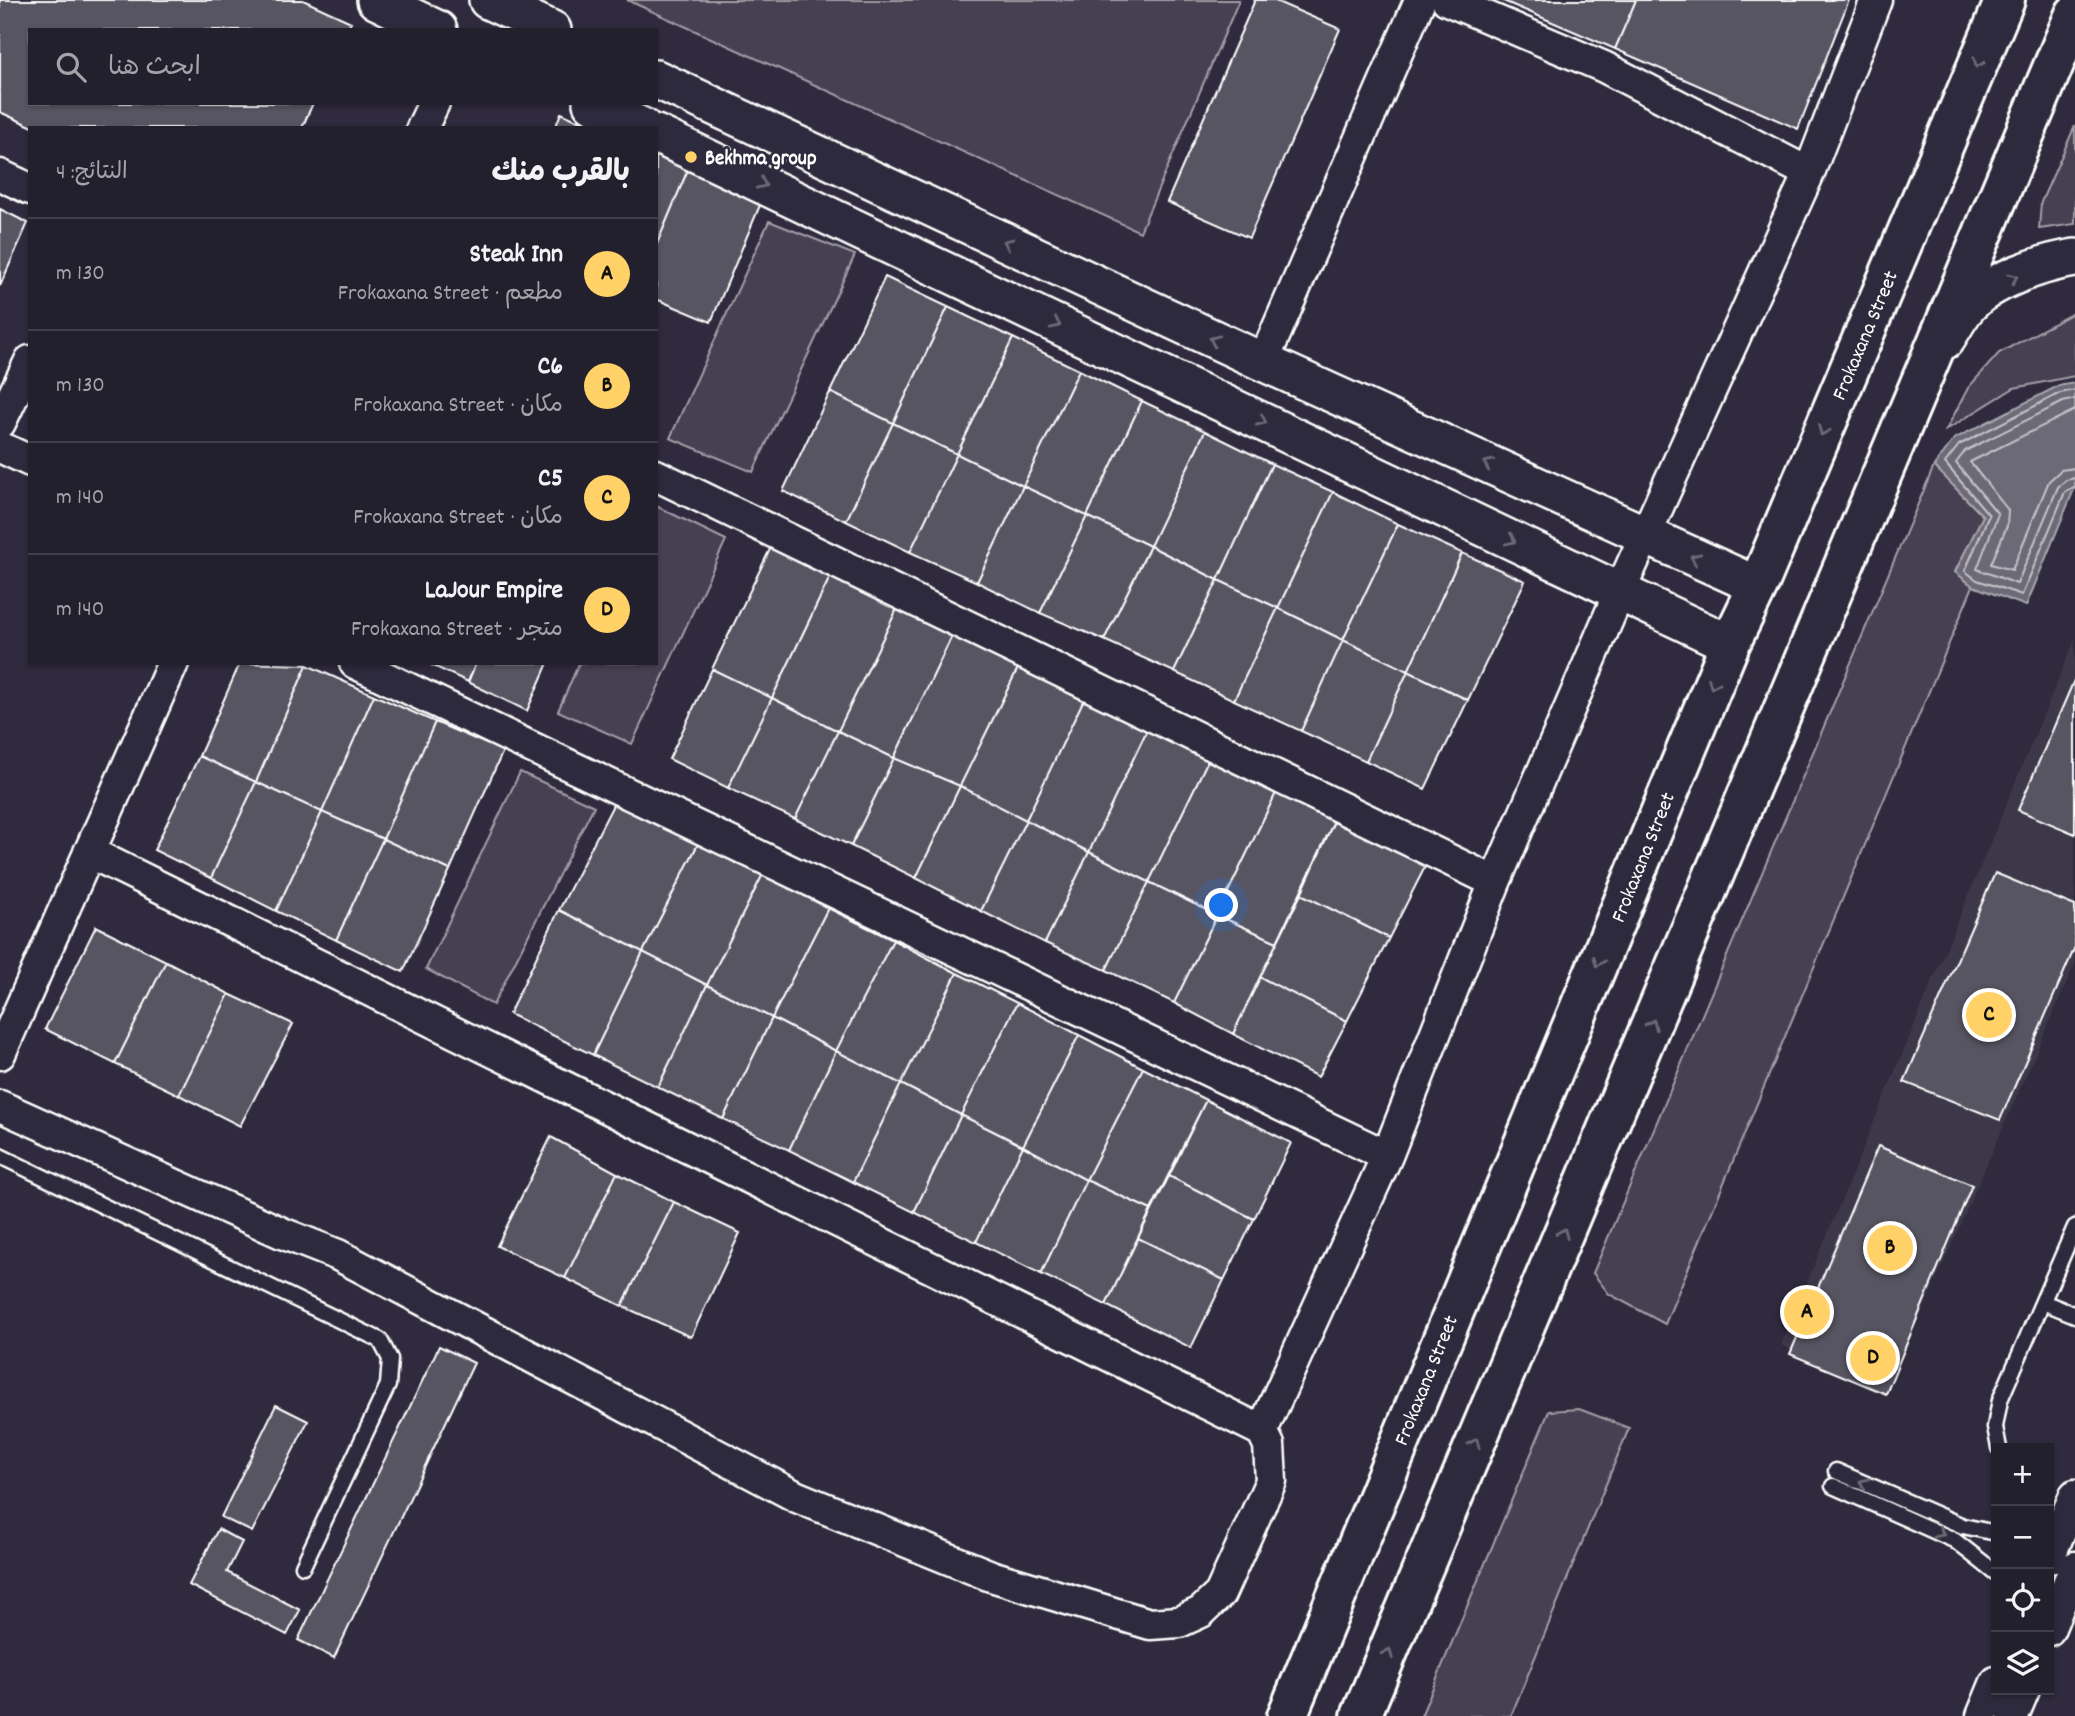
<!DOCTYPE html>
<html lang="ar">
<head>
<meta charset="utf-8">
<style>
	body { margin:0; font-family:Dekko,"Playpen Sans Arabic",sans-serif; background:#2b2836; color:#f1f3f6; direction:rtl }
	.controls { position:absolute; right:21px; bottom:21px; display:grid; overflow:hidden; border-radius:0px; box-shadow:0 2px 5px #0004 }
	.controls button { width:63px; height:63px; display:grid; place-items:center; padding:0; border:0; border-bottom:2px solid #403e4a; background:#23202e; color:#f1f3f6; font:35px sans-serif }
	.you { position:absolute; left:1222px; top:906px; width:24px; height:24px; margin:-18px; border:5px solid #fff; border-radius:50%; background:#1a73e8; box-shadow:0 0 0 10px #1a73e833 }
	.badge { display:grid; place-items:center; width:46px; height:46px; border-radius:50%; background:#ffd166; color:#111; font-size:23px; font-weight:700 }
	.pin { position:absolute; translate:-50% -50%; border:4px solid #fff; box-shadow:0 2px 7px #0006 }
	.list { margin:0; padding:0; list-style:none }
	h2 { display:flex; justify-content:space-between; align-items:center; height:91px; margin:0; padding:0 28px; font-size:30px }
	h2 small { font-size:23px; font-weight:400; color:#a3a3aa }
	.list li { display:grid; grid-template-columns:46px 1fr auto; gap:21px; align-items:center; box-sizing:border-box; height:112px; padding:0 28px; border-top:2px solid #403e4a }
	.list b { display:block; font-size:26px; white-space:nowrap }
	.list p { margin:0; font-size:23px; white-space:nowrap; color:#a3a3aa }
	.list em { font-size:23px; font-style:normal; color:#a3a3aa }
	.icon { flex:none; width:38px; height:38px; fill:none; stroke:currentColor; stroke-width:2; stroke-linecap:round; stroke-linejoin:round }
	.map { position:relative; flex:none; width:2075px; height:1716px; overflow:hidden; direction:ltr }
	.search { position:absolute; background:#23202e; box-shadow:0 2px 5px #0004; left:28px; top:28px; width:630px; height:77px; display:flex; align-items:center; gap:18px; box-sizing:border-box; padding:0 24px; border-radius:0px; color:#a3a3aa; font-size:26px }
	.panel { position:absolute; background:#23202e; box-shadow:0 2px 5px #0004; left:28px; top:126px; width:630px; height:539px; border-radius:0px; direction:rtl }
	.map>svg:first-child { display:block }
</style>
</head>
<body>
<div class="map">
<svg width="2075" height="1716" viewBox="0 0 2075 1716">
	<rect width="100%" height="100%" fill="#2f2a3d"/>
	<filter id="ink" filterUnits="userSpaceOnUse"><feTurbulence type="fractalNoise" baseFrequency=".0143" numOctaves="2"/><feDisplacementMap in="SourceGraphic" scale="14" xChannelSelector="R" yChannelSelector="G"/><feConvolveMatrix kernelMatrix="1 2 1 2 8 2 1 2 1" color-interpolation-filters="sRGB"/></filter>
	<g filter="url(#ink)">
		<path fill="#3c3749" d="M 2075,639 L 2075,964 L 1886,1394 L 1781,1345 Z"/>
		<path fill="#464152" stroke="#a2a0a8" stroke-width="2" d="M 627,0 L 1239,0 L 1140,232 Z
			M 2075,126 L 2075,224 L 2039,229 L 2041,202 Z
			M 769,221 L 855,255 L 753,472 L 670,438 Z
			M 2075,312 L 2075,376 L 2014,388 L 1946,430 L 1968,388 L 1999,353 Z
			M 1934,466 L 1983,516 L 1955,572 L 1973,586 L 1665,1324 L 1609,1294 L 1593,1273 Z
			M 656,506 L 726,540 L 632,744 L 558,711 L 579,663 L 656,663 Z
			M 520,772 L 594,806 L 493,1005 L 426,969 Z
			M 1579,1409 L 1629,1428 L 1511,1716 L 1421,1716 L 1549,1411 Z"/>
		<path fill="#6d6a77" stroke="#a7a6ad" stroke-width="2" d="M 2075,383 L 2075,487 L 2026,606 L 1973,586 L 1955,572 L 1983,516 L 1934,466 L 1954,439 L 2058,386 Z"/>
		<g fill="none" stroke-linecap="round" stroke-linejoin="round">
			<path stroke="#c5c3c9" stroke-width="2" d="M 2075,390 L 2060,393 L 1959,445 L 1945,463 L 1989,515 L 1965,571 L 1977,580 L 2022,595 L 2065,492 L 2075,487
				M 2075,399 L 2063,402 L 1965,451 L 1956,463 L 1998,514 L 1977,569 L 2017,584 L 2058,487 L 2066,480 L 2075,478
				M 2075,410 L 1970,462 L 2008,510 L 2007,526 L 1991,564 L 2012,570 L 2049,481 L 2061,470 L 2075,468"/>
		</g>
		<path fill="#595564" stroke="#fff" stroke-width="2" d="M 0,0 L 303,0 L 351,22 L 347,30 L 30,30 L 30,103 L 313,103 L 302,128 L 35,128 L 0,112 Z
			M 1255,0 L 1273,0 L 1340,29 L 1249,238 L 1167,202 Z
			M 1501,0 L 1636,0 L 1615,49 Z
			M 1636,0 L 1849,0 L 1798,129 L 1615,49 Z
			M 561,113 L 595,128 L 555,128 Z
			M 656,153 L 689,167 L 656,246 Z
			M 689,167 L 763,198 L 711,322 L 656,299 L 656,246 Z
			M 0,209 L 28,223 L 0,286 Z
			M 885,277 L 948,307 L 893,423 L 830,392 Z
			M 948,307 L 1013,338 L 957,454 L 893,423 Z
			M 1013,338 L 1079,370 L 1023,486 L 957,454 Z
			M 1079,370 L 1142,401 L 1087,516 L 1023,486 Z
			M 830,392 L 893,423 L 846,521 L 783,491 Z
			M 1142,401 L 1205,431 L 1150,546 L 1087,516 Z
			M 893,423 L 957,454 L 910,552 L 846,521 Z
			M 1205,431 L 1272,464 L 1218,580 L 1150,546 Z
			M 957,454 L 1023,486 L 977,582 L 910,552 Z
			M 1272,464 L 1333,492 L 1278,608 L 1218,580 Z
			M 1023,486 L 1087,516 L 1040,613 L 977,582 Z
			M 1333,492 L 1398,524 L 1343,640 L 1278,608 Z
			M 1087,516 L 1150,546 L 1104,640 L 1040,613 Z
			M 1398,524 L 1462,553 L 1408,671 L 1343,640 Z
			M 1150,546 L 1218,580 L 1174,672 L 1104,640 Z
			M 771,547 L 830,577 L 772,698 L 712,669 Z
			M 1462,553 L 1525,581 L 1468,700 L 1408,671 Z
			M 830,577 L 897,609 L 838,731 L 772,698 Z
			M 1218,580 L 1278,608 L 1234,700 L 1174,672 Z
			M 1278,608 L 1343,640 L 1301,731 L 1234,700 Z
			M 897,609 L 952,636 L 894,758 L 838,731 Z
			M 952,636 L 1018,668 L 960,786 L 894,758 Z
			M 1343,640 L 1408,671 L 1366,761 L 1301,731 Z
			M 240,663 L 307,665 L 256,782 L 199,756 Z
			M 427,663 L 476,663 L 468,682 Z
			M 476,663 L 548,663 L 527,711 L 468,682 Z
			M 307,665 L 374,695 L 322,812 L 256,782 Z
			M 1018,668 L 1084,699 L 1026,820 L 960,786 Z
			M 712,669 L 772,698 L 728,788 L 669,759 Z
			M 1408,671 L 1468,700 L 1425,789 L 1366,761 Z
			M 2075,678 L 2075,834 L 2018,810 Z
			M 374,695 L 435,722 L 383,839 L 322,812 Z
			M 772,698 L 838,731 L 795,819 L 728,788 Z
			M 1084,699 L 1147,730 L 1089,852 L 1026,820 Z
			M 435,722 L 503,751 L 450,870 L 383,839 Z
			M 1147,730 L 1208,760 L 1149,882 L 1089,852 Z
			M 838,731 L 894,758 L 851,846 L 795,819 Z
			M 199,756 L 256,782 L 211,878 L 154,850 Z
			M 894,758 L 960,786 L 916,878 L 851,846 Z
			M 1208,760 L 1276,793 L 1217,915 L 1149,882 Z
			M 256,782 L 322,812 L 276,911 L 211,878 Z
			M 960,786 L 1026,820 L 981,911 L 916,878 Z
			M 1276,793 L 1335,819 L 1277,942 L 1217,915 Z
			M 616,799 L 699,842 L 643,952 L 559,910 Z
			M 322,812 L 383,839 L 336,940 L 276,911 Z
			M 1335,819 L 1427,863 L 1389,938 L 1301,894 Z
			M 1026,820 L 1089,852 L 1045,943 L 981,911 Z
			M 383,839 L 450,870 L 403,972 L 336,940 Z
			M 699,842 L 763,874 L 707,985 L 643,952 Z
			M 1089,852 L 1149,882 L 1106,970 L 1045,943 Z
			M 1995,873 L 2075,906 L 2075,947 L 2000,1120 L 1904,1082 Z
			M 763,874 L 828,908 L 772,1018 L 707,985 Z
			M 1149,882 L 1217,915 L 1174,1003 L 1106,970 Z
			M 1301,894 L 1389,938 L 1347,1021 L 1260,977 Z
			M 828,908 L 893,940 L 836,1051 L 772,1018 Z
			M 559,910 L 643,952 L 593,1055 L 509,1014 Z
			M 1217,915 L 1277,942 L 1233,1034 L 1174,1003 Z
			M 96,926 L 166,961 L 115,1064 L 45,1029 Z
			M 893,940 L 957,973 L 901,1084 L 836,1051 Z
			M 643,952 L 707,985 L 658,1087 L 593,1055 Z
			M 166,961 L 229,994 L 179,1095 L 115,1064 Z
			M 957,973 L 1017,1003 L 961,1115 L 901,1084 Z
			M 1260,977 L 1347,1021 L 1318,1077 L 1233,1034 Z
			M 707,985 L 772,1018 L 723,1119 L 658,1087 Z
			M 229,994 L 293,1024 L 240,1126 L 179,1095 Z
			M 1017,1003 L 1079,1035 L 1023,1146 L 961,1115 Z
			M 772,1018 L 836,1051 L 789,1150 L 723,1119 Z
			M 1079,1035 L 1143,1068 L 1086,1180 L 1023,1146 Z
			M 836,1051 L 901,1084 L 853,1182 L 789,1150 Z
			M 1143,1068 L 1206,1100 L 1151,1210 L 1086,1180 Z
			M 901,1084 L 961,1115 L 914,1212 L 853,1182 Z
			M 1206,1100 L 1291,1143 L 1254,1219 L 1169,1176 Z
			M 961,1115 L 1023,1146 L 976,1242 L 914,1212 Z
			M 551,1137 L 617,1173 L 565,1278 L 497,1246 Z
			M 1023,1146 L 1086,1180 L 1041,1274 L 976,1242 Z
			M 1878,1146 L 1972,1185 L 1886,1394 L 1790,1354 Z
			M 617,1173 L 674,1202 L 622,1306 L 565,1278 Z
			M 1169,1176 L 1254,1219 L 1224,1280 L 1138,1238 Z
			M 1086,1180 L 1151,1210 L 1106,1305 L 1041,1274 Z
			M 674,1202 L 740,1233 L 691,1337 L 622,1306 Z
			M 1138,1238 L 1224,1280 L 1191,1348 L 1106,1305 Z
			M 439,1346 L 474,1363 L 334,1658 L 298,1640 Z
			M 276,1405 L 308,1421 L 252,1532 L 221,1517 Z
			M 218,1529 L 242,1542 L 227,1572 L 300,1610 L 287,1635 L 189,1585 Z"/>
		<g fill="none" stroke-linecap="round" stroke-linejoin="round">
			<g stroke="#fff" stroke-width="19">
				<path id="service" d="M 0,1156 L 380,1340 L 390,1359 L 388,1385 L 303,1566
					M 2043,1302 L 2075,1315
					M 1999,1448 L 1995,1427 L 2000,1400 L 2075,1227
					M 1836,1471 L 1963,1526 L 1996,1533
					M 1833,1486 L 1954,1540 L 1996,1573"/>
			</g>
			<g stroke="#fff" stroke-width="35">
				<path id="minor" d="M 1447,0 L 1604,67 L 1809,173
					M 422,128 L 434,103
					M 0,175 L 30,189
					M 1263,362 L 1420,0
					M 0,423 L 30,361
					M 0,447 L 30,461
					M 656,475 L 1495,882
					M 355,663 L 1387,1156
					M 0,1054 L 173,663
					M 0,1106 L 282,1233 L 338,1255 L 797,1497 L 991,1576 L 1150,1624 L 1179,1622 L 1201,1612 L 1220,1594 L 1271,1481 L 1269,1445 L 1262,1431 L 89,852
					M 1262,1431 L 1387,1156 L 1495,882 L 1620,591 L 1809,173 L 1876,0
					M 2049,1558 L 2075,1495
					M 2049,1630 L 2075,1567
					M 1982,1716 L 1996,1682
					M 2013,1716 L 2024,1690"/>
			</g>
			<g stroke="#fff" stroke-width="42">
				<path id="tertiary" d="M 376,0 L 438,30
					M 488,0 L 552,30
					M 656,79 L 1263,362 L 1758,586
					M 592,103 L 644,128
					M 656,134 L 1730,644
					M 1945,340 C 1952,330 1958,318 1966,308 C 1988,281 2042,263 2075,258"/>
			</g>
			<g stroke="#fff" stroke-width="44">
				<path id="secondary" d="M 1287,1716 L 1730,644 L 1758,586 L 2005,0
					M 1361,1716 L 2075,14"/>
			</g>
			<use href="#service" stroke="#2f2a3d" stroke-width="14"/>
			<use href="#minor" stroke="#2f2a3d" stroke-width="30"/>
			<use href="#tertiary" stroke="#2f2a3d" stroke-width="37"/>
			<use href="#secondary" stroke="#2f2a3d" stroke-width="38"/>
		</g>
		<defs><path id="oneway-chevron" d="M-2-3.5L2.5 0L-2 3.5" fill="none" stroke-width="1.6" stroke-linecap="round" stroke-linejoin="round" transform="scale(1.75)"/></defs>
		<g stroke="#6d6a77">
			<use href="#oneway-chevron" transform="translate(1978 63) rotate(113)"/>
			<use href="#oneway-chevron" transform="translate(762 184) rotate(25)"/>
			<use href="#oneway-chevron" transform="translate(1008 243) rotate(-155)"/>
			<use href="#oneway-chevron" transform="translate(2013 278) rotate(-24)"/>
			<use href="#oneway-chevron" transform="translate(1056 324) rotate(25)"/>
			<use href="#oneway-chevron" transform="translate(1214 340) rotate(-155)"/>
			<use href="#oneway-chevron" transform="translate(1262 421) rotate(25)"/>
			<use href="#oneway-chevron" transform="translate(1823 431) rotate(113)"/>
			<use href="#oneway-chevron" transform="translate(1488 464) rotate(-156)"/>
			<use href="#oneway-chevron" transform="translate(1511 540) rotate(25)"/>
			<use href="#oneway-chevron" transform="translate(1695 558) rotate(-155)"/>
			<use href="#oneway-chevron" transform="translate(1713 684) rotate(112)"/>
			<use href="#oneway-chevron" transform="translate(1598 962) rotate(112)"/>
			<use href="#oneway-chevron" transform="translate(1652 1024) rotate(-67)"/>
			<use href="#oneway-chevron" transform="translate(1563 1233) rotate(-67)"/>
			<use href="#oneway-chevron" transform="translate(1475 1443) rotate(-67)"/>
			<use href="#oneway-chevron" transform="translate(1864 1483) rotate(-156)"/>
			<use href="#oneway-chevron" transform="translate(1940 1533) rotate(26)"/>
			<use href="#oneway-chevron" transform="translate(1388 1653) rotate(-67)"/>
		</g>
	</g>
	<circle fill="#ffd166" stroke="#2f2a3d" stroke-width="2.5" cx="691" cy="157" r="7"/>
	<g text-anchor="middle" stroke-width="5" stroke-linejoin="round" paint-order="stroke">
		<g font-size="21" font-weight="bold" fill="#fff" stroke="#2f2a3d" text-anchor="start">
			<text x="705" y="164">Bekhma group</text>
		</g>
		<g font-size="21" fill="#fff" stroke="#2f2a3d">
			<text transform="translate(1864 335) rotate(-67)" y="7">Frokaxana Street</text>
			<text transform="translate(1642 857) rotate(-68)" y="7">Frokaxana Street</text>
			<text transform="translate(1425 1380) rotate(-68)" y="7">Frokaxana Street</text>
		</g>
	</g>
</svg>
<div class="controls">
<button>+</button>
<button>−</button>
<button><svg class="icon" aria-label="locate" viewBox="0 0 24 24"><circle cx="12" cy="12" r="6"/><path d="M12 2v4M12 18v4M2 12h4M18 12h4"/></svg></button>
<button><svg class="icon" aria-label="layers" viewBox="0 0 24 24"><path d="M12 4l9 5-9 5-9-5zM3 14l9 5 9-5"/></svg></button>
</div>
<div class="you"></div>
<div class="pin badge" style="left:1807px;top:1312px">A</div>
<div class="pin badge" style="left:1890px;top:1248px">B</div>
<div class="pin badge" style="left:1989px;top:1015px">C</div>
<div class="pin badge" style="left:1873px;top:1358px">D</div>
<div class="search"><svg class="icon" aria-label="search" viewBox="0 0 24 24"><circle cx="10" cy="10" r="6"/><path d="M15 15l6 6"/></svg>ابحث هنا</div>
<section class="panel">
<h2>بالقرب منك<small>النتائج: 4</small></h2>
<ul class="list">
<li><span class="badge">A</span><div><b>Steak Inn</b><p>مطعم · Frokaxana Street</p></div><em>130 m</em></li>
<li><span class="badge">B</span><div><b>C6</b><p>مكان · Frokaxana Street</p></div><em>130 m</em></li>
<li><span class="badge">C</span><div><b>C5</b><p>مكان · Frokaxana Street</p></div><em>140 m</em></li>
<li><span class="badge">D</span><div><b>LaJour Empire</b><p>متجر · Frokaxana Street</p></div><em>140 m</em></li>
</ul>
</section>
</div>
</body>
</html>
